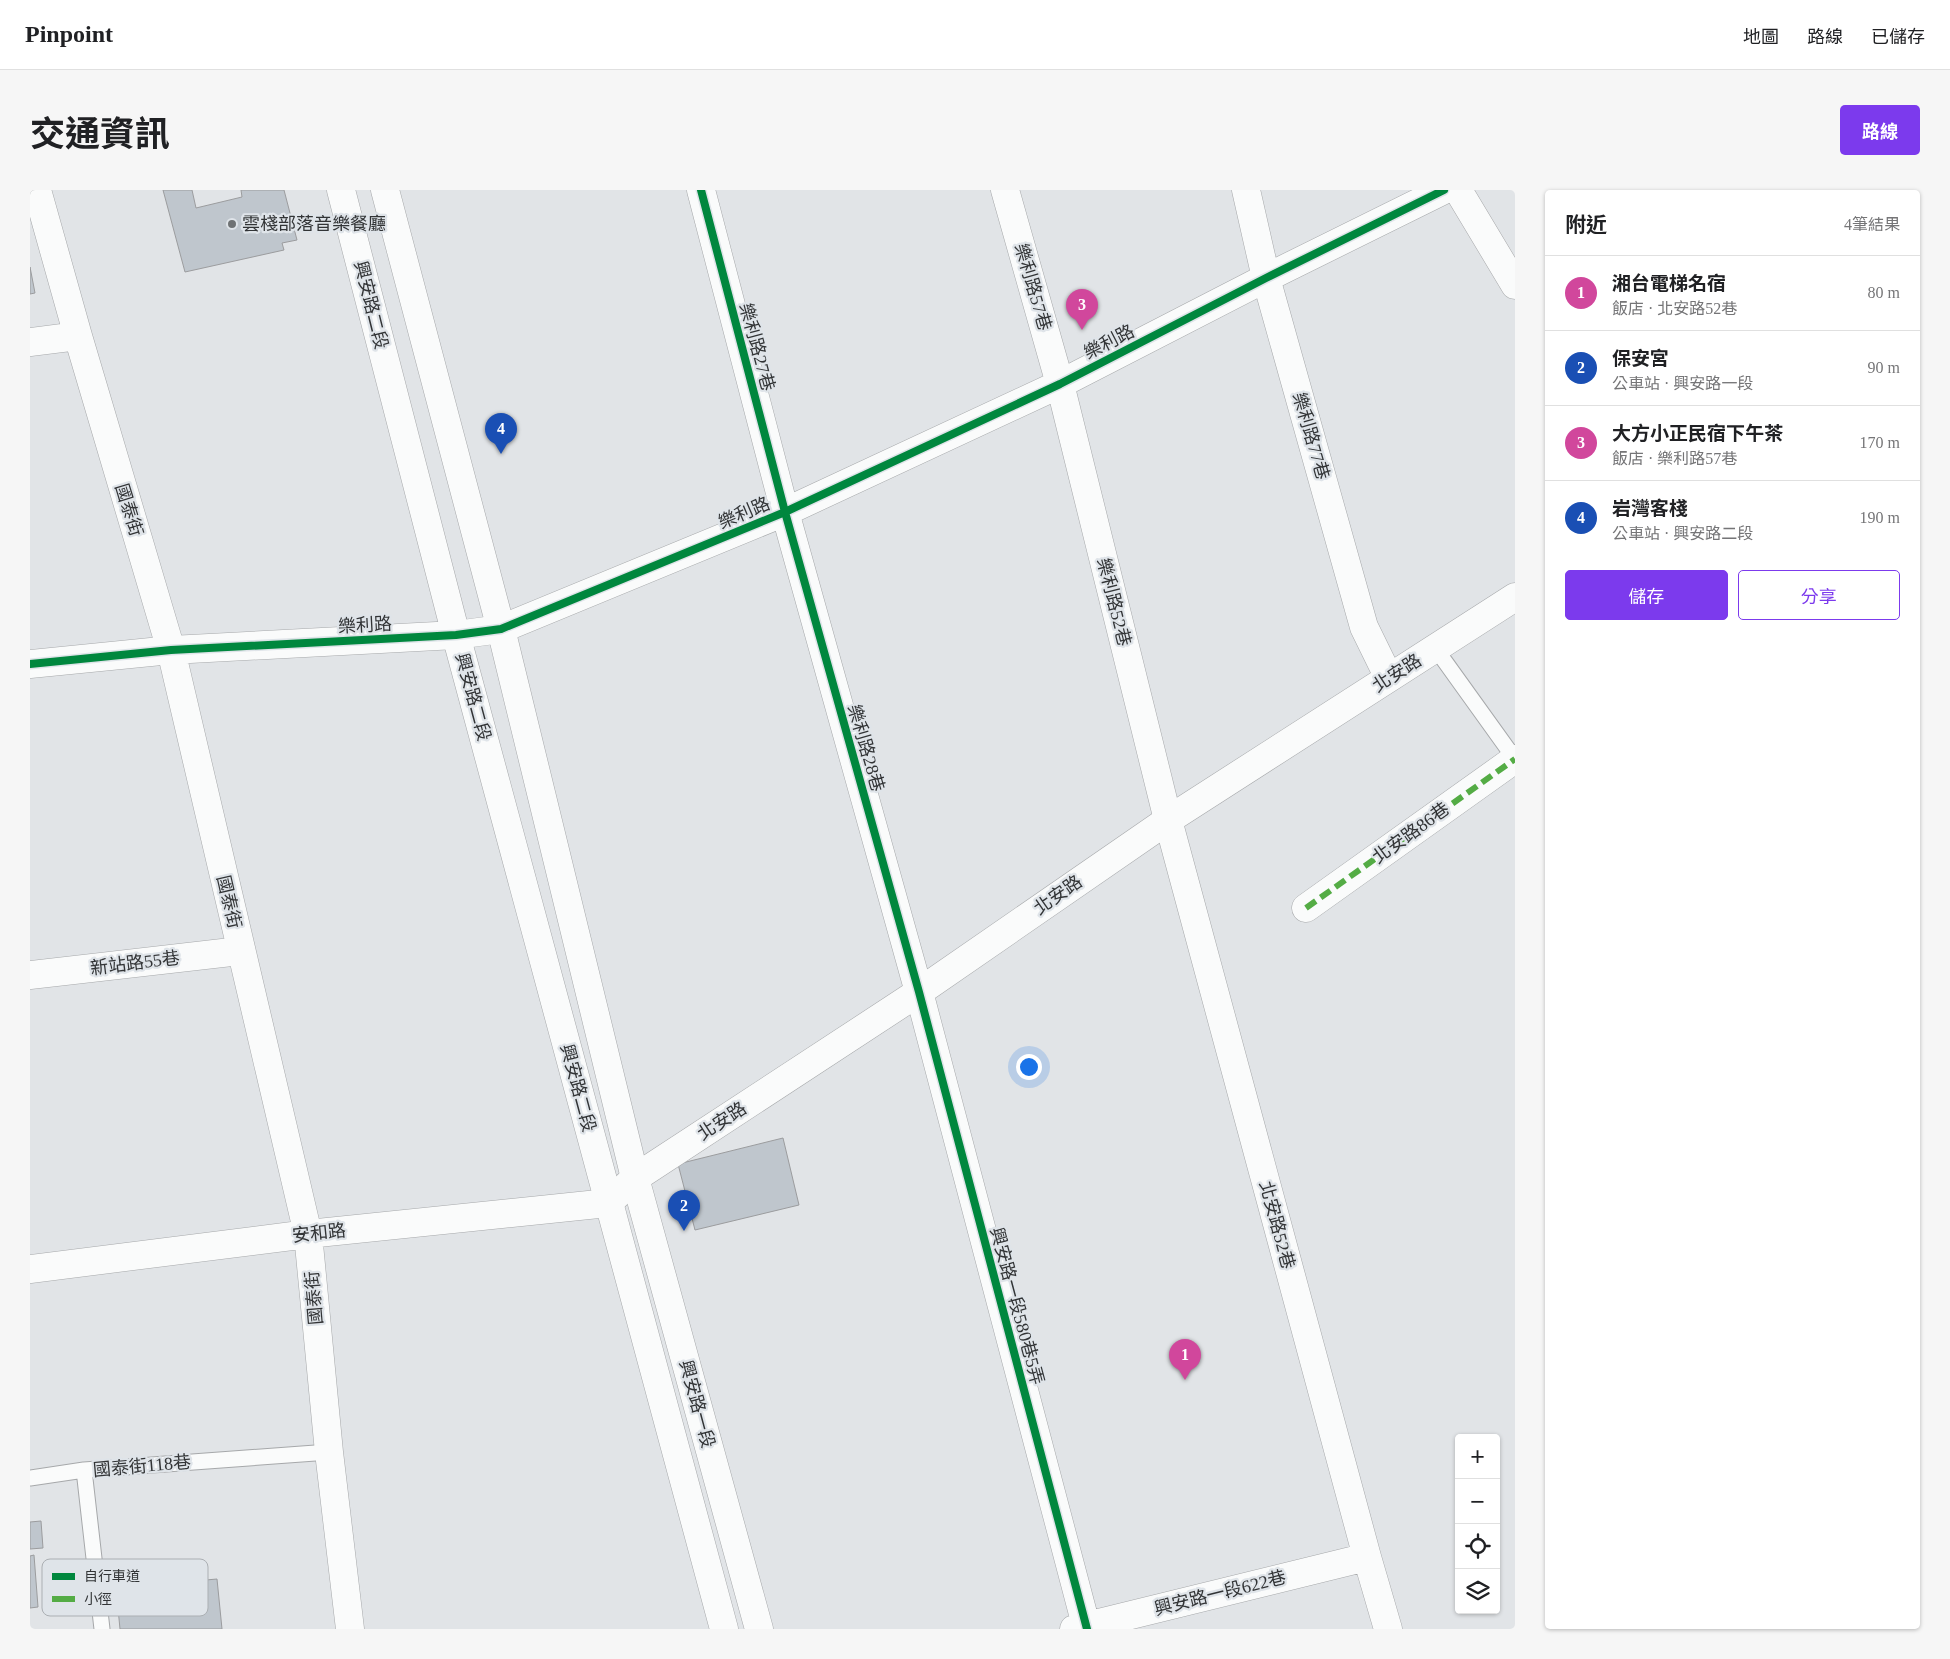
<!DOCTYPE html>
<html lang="zh-TW">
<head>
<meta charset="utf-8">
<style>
	body { margin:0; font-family:"Times New Roman","Noto Sans TC",serif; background:#f6f6f6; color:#202124 }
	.controls { position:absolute; right:15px; bottom:15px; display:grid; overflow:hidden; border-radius:5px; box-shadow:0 1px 4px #0004 }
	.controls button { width:45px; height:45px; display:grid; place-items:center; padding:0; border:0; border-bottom:1px solid #e0e0e0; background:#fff; color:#202124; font:25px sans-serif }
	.you { position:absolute; left:998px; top:876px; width:18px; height:18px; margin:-12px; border:4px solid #fff; border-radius:50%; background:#1a73e8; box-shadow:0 0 0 8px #1a73e833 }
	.badge { display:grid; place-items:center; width:32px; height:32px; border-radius:50%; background:#7c3aed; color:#fff; font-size:16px; font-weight:700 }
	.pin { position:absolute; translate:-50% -41px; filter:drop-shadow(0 1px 2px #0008) }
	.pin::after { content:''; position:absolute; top:26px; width:18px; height:15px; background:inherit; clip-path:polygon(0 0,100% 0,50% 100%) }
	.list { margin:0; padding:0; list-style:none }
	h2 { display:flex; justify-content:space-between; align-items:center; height:65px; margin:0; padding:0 20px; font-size:21px }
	h2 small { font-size:16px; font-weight:400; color:#757577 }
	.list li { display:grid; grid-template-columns:32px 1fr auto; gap:15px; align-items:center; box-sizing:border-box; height:75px; padding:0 20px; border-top:1px solid #e0e0e0 }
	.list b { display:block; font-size:19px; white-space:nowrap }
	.list p { margin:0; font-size:16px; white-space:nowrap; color:#757577 }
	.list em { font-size:16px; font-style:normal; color:#757577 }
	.actions { display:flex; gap:10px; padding:15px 20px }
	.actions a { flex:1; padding:11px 0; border:1px solid #7c3aed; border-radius:5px; text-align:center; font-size:18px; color:#7c3aed }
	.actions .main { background:#7c3aed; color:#fff }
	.icon { flex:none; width:28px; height:28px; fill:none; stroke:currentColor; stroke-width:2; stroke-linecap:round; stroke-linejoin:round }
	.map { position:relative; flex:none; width:1485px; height:1439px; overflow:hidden; border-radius:5px }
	header { display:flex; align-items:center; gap:30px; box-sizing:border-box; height:70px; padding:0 25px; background:#fff; border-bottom:1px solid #e0e0e0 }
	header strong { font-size:24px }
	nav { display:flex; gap:28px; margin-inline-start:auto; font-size:18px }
	.intro { display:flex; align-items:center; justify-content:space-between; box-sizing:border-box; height:120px; padding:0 30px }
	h1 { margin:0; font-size:35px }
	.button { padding:12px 22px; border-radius:5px; background:#7c3aed; color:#fff; font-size:18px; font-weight:700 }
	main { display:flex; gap:30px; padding:0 30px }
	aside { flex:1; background:#fff; border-radius:5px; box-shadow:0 1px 4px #0004 }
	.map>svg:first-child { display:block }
</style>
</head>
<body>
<header>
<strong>Pinpoint</strong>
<nav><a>地圖</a><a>路線</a><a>已儲存</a></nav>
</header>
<div class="intro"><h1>交通資訊</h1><a class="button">路線</a></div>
<main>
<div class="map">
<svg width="1485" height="1439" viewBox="0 0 1485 1439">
	<rect width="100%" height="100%" fill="#e1e4e7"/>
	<path fill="#bfc6cd" stroke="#9b9c9e" d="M 133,0 L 162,0 L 166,18 L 212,7 L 211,0 L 254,0 L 267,50 L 252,53 L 254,60 L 155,82 Z
		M 0,77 L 5,103 L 0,104 Z
		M 753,948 L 769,1015 L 665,1040 L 648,974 Z
		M 11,1331 L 13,1358 L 0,1359 L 0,1332 Z
		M 4,1365 L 8,1417 L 0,1418 L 0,1366 Z
		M 187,1389 L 192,1439 L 90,1439 L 86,1398 Z"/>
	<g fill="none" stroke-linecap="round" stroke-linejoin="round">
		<g stroke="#a6a8aa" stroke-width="17">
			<path id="lane" d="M 1406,459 L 1485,569
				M 0,1288 L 54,1280
				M 72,1439 L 54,1280 L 299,1262"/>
		</g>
		<g stroke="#a6a8aa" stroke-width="29">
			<path id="street" d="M 7,0 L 48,146 L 141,460 L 278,1044 L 299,1262 L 320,1439
				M 671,0 L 755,322 L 889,802 L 1057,1439
				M 975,0 L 1030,194 L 1138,630 L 1337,1367 L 1358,1439
				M 1216,0 L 1236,88 L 1334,437 L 1359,488
				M 1428,0 L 1485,95
				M 0,152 L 48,146
				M 0,474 L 141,460 L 426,445 L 471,439 L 755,322 L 1030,194 L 1236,88 L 1414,0
				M 1276,718 L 1485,569
				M 0,785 L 210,761
				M 0,1079 L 278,1044 L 578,1013 L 605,988 L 889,802 L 1138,630 L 1485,407
				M 1044,1439 L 1337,1367"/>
		</g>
		<g stroke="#a6a8aa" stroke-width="29">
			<path id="secondary" d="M 311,0 L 426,445 L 694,1439
				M 355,0 L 471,439 L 605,988 L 729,1439"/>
		</g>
		<use href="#lane" stroke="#fafbfb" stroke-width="15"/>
		<use href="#street" stroke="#fafbfb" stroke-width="28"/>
		<use href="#secondary" stroke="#fafbfb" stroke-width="28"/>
		<path stroke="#54ac45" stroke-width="6" stroke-dasharray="12 6" stroke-linecap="butt" d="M 1276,718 L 1485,569"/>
		<g stroke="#dfe4e9" stroke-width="11">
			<path id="cycleway" d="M 671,0 L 755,322 L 889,802 L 1057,1439
				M 0,474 L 141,460 L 426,445 L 471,439 L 755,322 L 1030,194 L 1236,88 L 1414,0"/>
		</g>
		<use href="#cycleway" stroke="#00873e" stroke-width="8"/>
	</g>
	<circle fill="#6f7274" stroke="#dfe4e9" stroke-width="2" cx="202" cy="34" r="5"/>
	<g text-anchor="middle" stroke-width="4.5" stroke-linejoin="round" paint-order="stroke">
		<g font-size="18" fill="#323436" stroke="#dfe4e9" text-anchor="start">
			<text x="212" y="40">雲棧部落音樂餐廳</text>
		</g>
		<g font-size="18" fill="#323436" stroke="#dfe4e9">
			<text transform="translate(1003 97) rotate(74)" y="6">樂利路57巷</text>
			<text transform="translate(341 115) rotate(76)" y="6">興安路二段</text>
			<text transform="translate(1079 152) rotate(-27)" y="6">樂利路</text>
			<text transform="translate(727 157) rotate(75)" y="6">樂利路27巷</text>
			<text transform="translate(1281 246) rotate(74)" y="6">樂利路77巷</text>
			<text transform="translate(99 320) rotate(73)" y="6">國泰街</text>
			<text transform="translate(714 323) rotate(-23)" y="6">樂利路</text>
			<text transform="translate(1084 412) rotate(76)" y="6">樂利路52巷</text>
			<text transform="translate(335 435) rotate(-3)" y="6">樂利路</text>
			<text transform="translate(1367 483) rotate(-33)" y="6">北安路</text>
			<text transform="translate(443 507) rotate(75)" y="6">興安路二段</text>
			<text transform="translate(836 558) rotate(74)" y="6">樂利路28巷</text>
			<text transform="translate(1381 643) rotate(-36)" y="6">北安路86巷</text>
			<text transform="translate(1028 705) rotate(-35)" y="6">北安路</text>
			<text transform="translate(199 712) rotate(77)" y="6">國泰街</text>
			<text transform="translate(105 773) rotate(-7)" y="6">新站路55巷</text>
			<text transform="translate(548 898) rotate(75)" y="6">興安路二段</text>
			<text transform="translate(692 931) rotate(-33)" y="6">北安路</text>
			<text transform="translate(1247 1035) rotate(75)" y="6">北安路52巷</text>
			<text transform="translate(289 1043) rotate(-6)" y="6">安和路</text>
			<text transform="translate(284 1108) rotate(-95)" y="6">國泰街</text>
			<text transform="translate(987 1116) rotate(75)" y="6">興安路一段580巷5弄</text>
			<text transform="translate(667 1214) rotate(75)" y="6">興安路一段</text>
			<text transform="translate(112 1276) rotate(-5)" y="6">國泰街118巷</text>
			<text transform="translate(1190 1403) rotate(-14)" y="6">興安路一段622巷</text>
		</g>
	</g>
	<rect x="12" y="1369" width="166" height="57" rx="8" fill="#dfe4e9" stroke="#abafb3" stroke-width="1"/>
	<rect x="22" y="1383" width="23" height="7" fill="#00873e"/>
	<rect x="22" y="1406" width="23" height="6" fill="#54ac45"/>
	<g font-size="14" fill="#323436">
		<text x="54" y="1391">自行車道</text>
		<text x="54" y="1414">小徑</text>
	</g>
</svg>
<div class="controls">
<button>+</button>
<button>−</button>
<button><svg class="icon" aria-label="locate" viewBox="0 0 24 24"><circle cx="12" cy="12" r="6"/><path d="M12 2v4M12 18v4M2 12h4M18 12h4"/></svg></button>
<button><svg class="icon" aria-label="layers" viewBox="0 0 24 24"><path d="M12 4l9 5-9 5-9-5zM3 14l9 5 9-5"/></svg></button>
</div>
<div class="you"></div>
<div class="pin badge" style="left:1155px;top:1190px;background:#d1479c">1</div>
<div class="pin badge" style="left:654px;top:1041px;background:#1a4fb4">2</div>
<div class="pin badge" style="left:1052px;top:140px;background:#d1479c">3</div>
<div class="pin badge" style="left:471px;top:264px;background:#1a4fb4">4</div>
</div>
<aside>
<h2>附近<small>4筆結果</small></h2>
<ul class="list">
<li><span class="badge" style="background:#d1479c">1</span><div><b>湘台電梯名宿</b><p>飯店 · 北安路52巷</p></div><em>80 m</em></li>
<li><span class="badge" style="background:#1a4fb4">2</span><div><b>保安宮</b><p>公車站 · 興安路一段</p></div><em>90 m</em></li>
<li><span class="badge" style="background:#d1479c">3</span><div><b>大方小正民宿下午茶</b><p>飯店 · 樂利路57巷</p></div><em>170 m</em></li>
<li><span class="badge" style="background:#1a4fb4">4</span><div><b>岩灣客棧</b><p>公車站 · 興安路二段</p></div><em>190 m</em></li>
</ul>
<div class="actions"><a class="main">儲存</a><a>分享</a></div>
</aside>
</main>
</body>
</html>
